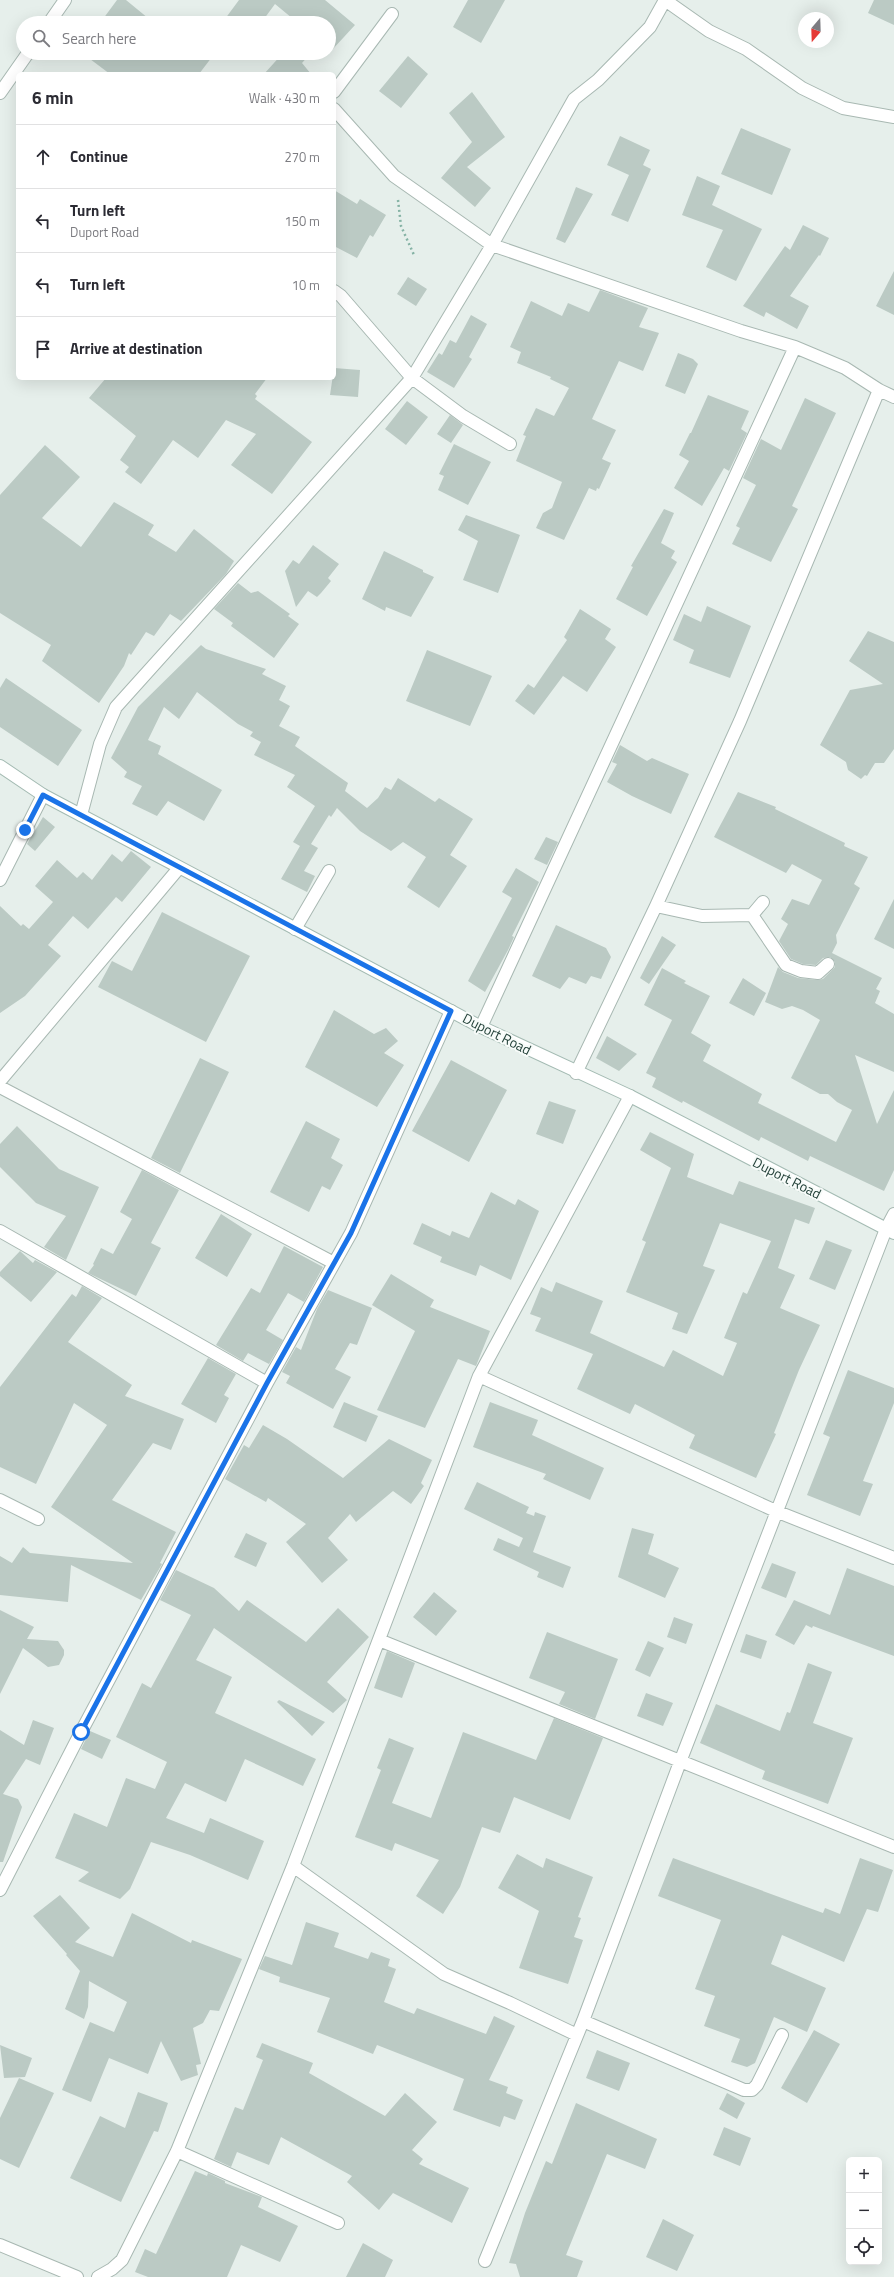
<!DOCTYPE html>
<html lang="en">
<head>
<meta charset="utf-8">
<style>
	body { margin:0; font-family:"Titillium Web",sans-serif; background:#f7f7f7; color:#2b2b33 }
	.controls { position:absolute; right:12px; bottom:12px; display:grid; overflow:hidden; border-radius:6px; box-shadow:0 4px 16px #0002 }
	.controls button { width:36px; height:36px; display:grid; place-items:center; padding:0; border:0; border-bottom:1px solid #e1e1e2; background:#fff; color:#2b2b33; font:20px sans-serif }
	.compass { position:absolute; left:798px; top:12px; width:36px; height:36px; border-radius:50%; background:#fff; box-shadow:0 4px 16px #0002; rotate:199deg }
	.stop { position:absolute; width:12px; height:12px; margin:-9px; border:3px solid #1a73e8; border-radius:50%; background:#fff }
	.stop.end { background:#1a73e8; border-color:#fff; box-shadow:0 1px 4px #0008 }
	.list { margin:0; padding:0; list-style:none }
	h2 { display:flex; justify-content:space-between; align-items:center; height:52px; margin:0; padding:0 16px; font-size:17px }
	h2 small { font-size:13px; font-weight:400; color:#7c7c81 }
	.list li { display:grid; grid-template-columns:26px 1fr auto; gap:12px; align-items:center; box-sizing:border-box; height:64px; padding:0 16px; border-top:1px solid #e1e1e2 }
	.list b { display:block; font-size:15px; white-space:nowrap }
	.list p { margin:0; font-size:13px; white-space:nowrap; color:#7c7c81 }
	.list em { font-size:13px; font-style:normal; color:#7c7c81 }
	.icon { flex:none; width:22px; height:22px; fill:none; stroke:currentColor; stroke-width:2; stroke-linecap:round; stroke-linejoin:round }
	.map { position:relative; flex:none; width:894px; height:2277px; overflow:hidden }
	.search { position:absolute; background:#fff; box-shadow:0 4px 16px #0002; left:16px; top:16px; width:320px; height:44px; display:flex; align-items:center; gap:10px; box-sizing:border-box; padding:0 14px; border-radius:22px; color:#7c7c81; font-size:15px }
	.panel { position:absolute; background:#fff; box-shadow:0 4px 16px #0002; left:16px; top:72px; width:320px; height:308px; border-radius:6px }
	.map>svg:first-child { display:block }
</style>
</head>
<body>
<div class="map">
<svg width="894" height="2277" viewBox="0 0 894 2277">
	<rect width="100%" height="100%" fill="#e6efeb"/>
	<path fill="#bbcac4" d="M 117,0 L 126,0 L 154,23 L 100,23 Z
		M 239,0 L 325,0 L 355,25 L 332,50 L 329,48 L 329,23 L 298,23 L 275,4 L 261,23 L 222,23 Z
		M 468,0 L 505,0 L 481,43 L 453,27 Z
		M 874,0 L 894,0 L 894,25 L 868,13 Z
		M 82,53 L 215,53 L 199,74 L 110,74 Z
		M 283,53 L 311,53 L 302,63 L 311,74 L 264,74 Z
		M 408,56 L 428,74 L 401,108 L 379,91 Z
		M 472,92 L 505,137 L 467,167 L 491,188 L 475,207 L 441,178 L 472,142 L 449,113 Z
		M 741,128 L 791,149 L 772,195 L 721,174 Z
		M 620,136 L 650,150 L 643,165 L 651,169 L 628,222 L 611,215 L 629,175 L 607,165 Z
		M 697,176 L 720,186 L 712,205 L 762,229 L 736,281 L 706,267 L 723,230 L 682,215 Z
		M 576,187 L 593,194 L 565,243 L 556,239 Z
		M 334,190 L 357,204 L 360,199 L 386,215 L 373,237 L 370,235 L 357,258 L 334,246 Z
		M 803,225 L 829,238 L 820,256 L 819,255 L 790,296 L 809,306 L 797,329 L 766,312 L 764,317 L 743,306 L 785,246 L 790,250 Z
		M 894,271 L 894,315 L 876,306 Z
		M 408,277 L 427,289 L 416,306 L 397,294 Z
		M 600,290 L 648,308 L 639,327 L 659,333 L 643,371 L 619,361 L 592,419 L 616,430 L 602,459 L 611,463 L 599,489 L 597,488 L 596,491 L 589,488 L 564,540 L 536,528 L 543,513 L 552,508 L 562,482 L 516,461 L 526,436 L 523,435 L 536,408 L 554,416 L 569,388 L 550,379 L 551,377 L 517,363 L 521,352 L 510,347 L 531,301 L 562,316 L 568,303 L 589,312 Z
		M 471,315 L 487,324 L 469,357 L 472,359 L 454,388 L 427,372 L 439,353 L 442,355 L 450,340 L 456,343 Z
		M 678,353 L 693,359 L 698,364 L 685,394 L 665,386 Z
		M 334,368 L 360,370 L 358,397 L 330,395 Z
		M 106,378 L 267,378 L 255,394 L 257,396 L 255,399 L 312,442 L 272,494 L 231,465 L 256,434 L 226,420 L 198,458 L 173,440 L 141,484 L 125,472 L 129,467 L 120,460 L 136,436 L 89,398 Z
		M 708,395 L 749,411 L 741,429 L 747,433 L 729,471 L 724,468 L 702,506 L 674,488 L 689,461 L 679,455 L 690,433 L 691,433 Z
		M 805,398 L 836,413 L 792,506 L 798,509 L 771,562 L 732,544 L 740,528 L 736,526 L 756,485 L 743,478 L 761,439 L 781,450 Z
		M 407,401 L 428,417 L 406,445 L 385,429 Z
		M 450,415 L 463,425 L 451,443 L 437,434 Z
		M 454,444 L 491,462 L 468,505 L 438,490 L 444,476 L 439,474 Z
		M 45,445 L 80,477 L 42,518 L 81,547 L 114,502 L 154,525 L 148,535 L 176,552 L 194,529 L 234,561 L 226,574 L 181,621 L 170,614 L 154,636 L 146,632 L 131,655 L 129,653 L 124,666 L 99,703 L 42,661 L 51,645 L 0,613 L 0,495 Z
		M 664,509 L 674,513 L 661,543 L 675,551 L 671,558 L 677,562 L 647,616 L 616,599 L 633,567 L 631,566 Z
		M 466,515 L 520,535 L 498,593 L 463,580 L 478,541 L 458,530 Z
		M 313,545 L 339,564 L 328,578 L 331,581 L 321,593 L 317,597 L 308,591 L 296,607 L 285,571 L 293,560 L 299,564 Z
		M 384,551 L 423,570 L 423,572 L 434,577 L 411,617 L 386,607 L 385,611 L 362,599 Z
		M 238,583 L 251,593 L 258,591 L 290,614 L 288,616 L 299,624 L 274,658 L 231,626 L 233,623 L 214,609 Z
		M 707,606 L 751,626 L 730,678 L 689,663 L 694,650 L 673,640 L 684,614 L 701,622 Z
		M 580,609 L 611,629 L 605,639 L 616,647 L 587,692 L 563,676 L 534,715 L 515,701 L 528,684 L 534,688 L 567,640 L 564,637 Z
		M 868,631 L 894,642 L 894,749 L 884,763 L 875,763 L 867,776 L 865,775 L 861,779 L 848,770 L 846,762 L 820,745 L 850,690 L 883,684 L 849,661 Z
		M 201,645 L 206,649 L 266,669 L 262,674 L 286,686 L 279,700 L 290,706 L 279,726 L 300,737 L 295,746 L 348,783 L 345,791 L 367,808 L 378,798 L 385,787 L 391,790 L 398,778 L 435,802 L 439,798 L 473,819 L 450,855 L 467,866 L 439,908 L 407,887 L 426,857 L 403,842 L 391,851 L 360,831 L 337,808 L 331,817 L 329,815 L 311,844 L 318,848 L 304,871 L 315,876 L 307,892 L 281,879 L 300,846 L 293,842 L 315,806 L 287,787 L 295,775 L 254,755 L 261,742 L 250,736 L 253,732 L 238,724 L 197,692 L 179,719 L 164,707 L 148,740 L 161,746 L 158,754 L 222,790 L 204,821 L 168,801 L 157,816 L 132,804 L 142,786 L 124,777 L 127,772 L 111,758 L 138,707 Z
		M 427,650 L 492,676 L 470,726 L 406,701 Z
		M 6,678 L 82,730 L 58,766 L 0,727 L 0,688 Z
		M 620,745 L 647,761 L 652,758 L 689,774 L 671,814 L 632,796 L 607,782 L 617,764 L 612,762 Z
		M 738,792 L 776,807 L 775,809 L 845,843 L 844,846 L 868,857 L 854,884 L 860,888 L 836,935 L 837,943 L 832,953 L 882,978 L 876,989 L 880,991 L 875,1003 L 894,1014 L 894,1072 L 855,1055 L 877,1124 L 894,1090 L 894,1170 L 884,1191 L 810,1156 L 808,1161 L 761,1137 L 759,1141 L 683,1101 L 682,1103 L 652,1087 L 656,1078 L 646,1073 L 672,1020 L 644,1005 L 662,968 L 686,981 L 684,983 L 710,996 L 691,1033 L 711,1045 L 703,1061 L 762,1094 L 758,1103 L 836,1142 L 852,1110 L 837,1102 L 828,1094 L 820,1094 L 791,1078 L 820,1020 L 803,1010 L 792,1006 L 782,1009 L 765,1002 L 778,967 L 783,972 L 798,978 L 817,980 L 823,979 L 835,967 L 835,962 L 830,957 L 823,958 L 816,965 L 803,964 L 791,959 L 779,941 L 788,924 L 781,919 L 792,899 L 809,905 L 822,880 L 792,864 L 786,873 L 714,837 Z
		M 43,817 L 55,827 L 35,851 L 27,844 Z
		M 546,837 L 558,842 L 547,865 L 534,859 Z
		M 131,851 L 151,867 L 122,902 L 116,897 L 88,929 L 73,916 L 48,945 L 61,956 L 25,996 L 0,1013 L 0,906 L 21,926 L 23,924 L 29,929 L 53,902 L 35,886 L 57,860 L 77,878 L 83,872 L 92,880 L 112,854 L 122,862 Z
		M 516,868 L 539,882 L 512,936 L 514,937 L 508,950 L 485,992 L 468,981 L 512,898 L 502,892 Z
		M 894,899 L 894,949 L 874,939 Z
		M 162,912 L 250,956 L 206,1042 L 98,987 L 112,961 L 132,971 Z
		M 556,925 L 606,948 L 611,957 L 601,979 L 591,976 L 586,984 L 569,977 L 560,989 L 532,976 Z
		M 662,936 L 676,945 L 649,984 L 640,978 Z
		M 743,978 L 766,993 L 754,1016 L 729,1003 Z
		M 334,1010 L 374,1034 L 386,1028 L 398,1041 L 384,1053 L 404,1065 L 377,1107 L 305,1067 Z
		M 607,1036 L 637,1054 L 619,1071 L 596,1058 Z
		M 200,1058 L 229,1072 L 180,1173 L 151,1158 Z
		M 451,1060 L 507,1090 L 469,1162 L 412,1131 Z
		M 549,1101 L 576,1110 L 563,1144 L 536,1134 Z
		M 306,1121 L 340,1139 L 331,1158 L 343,1165 L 330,1190 L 322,1186 L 309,1212 L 270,1192 Z
		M 17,1126 L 59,1169 L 99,1187 L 66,1260 L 44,1247 L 66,1216 L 36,1203 L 0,1167 L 0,1144 Z
		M 650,1132 L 694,1154 L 687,1177 L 733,1195 L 739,1181 L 815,1208 L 809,1224 L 795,1219 L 778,1268 L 795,1275 L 780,1308 L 820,1325 L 799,1370 L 774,1433 L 776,1434 L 756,1478 L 689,1448 L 695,1435 L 635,1404 L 630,1414 L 577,1389 L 593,1354 L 535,1331 L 541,1318 L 530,1314 L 541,1287 L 552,1292 L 556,1282 L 603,1301 L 590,1333 L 664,1367 L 673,1350 L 723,1376 L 737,1343 L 724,1338 L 743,1292 L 747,1294 L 771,1241 L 720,1223 L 703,1266 L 715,1270 L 687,1334 L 672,1329 L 678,1313 L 626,1292 L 646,1242 L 642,1240 L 671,1168 L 640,1150 Z
		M 142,1170 L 179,1190 L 151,1243 L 161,1248 L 136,1296 L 88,1273 L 94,1265 L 93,1264 L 101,1248 L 113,1254 L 132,1219 L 120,1212 Z
		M 491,1192 L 515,1205 L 518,1199 L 539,1211 L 511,1280 L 480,1265 L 476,1276 L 440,1262 L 442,1257 L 413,1244 L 422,1223 L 450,1236 L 452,1231 L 469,1238 Z
		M 221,1214 L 252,1234 L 227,1277 L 195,1258 Z
		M 826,1240 L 852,1250 L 835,1290 L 809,1279 Z
		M 284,1246 L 323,1267 L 304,1302 L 288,1293 L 266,1330 L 283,1340 L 269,1364 L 248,1353 L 243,1361 L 216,1345 L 251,1288 L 260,1293 Z
		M 20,1251 L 33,1263 L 35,1260 L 57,1272 L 31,1302 L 0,1276 L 0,1272 Z
		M 391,1274 L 434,1300 L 430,1307 L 490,1331 L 476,1366 L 458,1359 L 425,1428 L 377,1410 L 415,1331 L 372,1305 Z
		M 82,1286 L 102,1298 L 68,1342 L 132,1385 L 125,1396 L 184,1419 L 171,1450 L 153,1443 L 112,1500 L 176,1532 L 160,1563 L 162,1564 L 141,1600 L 71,1565 L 68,1602 L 0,1595 L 0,1556 L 12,1563 L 23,1547 L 30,1553 L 133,1563 L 51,1507 L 107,1425 L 74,1403 L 36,1484 L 0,1467 L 0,1387 L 72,1294 L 76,1297 Z
		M 328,1290 L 372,1308 L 357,1345 L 350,1343 L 335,1369 L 351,1377 L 333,1409 L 286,1383 L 290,1376 L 282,1372 L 296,1347 L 301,1350 L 317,1309 Z
		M 208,1358 L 236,1374 L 224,1395 L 229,1398 L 216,1423 L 181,1404 Z
		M 848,1370 L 894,1388 L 894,1403 L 863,1481 L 873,1484 L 860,1516 L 807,1495 L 830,1437 L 823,1434 Z
		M 344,1402 L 378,1416 L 366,1442 L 333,1427 Z
		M 490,1402 L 538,1420 L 532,1435 L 604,1468 L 590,1500 L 543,1479 L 546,1474 L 473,1447 Z
		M 263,1425 L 287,1439 L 343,1478 L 389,1439 L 432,1460 L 421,1483 L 424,1486 L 411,1504 L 393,1491 L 356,1522 L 350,1514 L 328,1538 L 348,1560 L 322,1583 L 286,1542 L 306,1524 L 268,1498 L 266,1502 L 225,1479 L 244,1445 L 249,1448 Z
		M 477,1482 L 529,1507 L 526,1513 L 534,1516 L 535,1512 L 546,1516 L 533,1552 L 571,1567 L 563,1588 L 537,1577 L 539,1572 L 493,1550 L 498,1538 L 519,1547 L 523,1538 L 464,1509 Z
		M 632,1528 L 654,1534 L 648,1554 L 679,1568 L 665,1598 L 618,1577 Z
		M 246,1533 L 267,1543 L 256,1567 L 234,1557 Z
		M 772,1563 L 796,1572 L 786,1598 L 761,1588 Z
		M 847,1568 L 894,1586 L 894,1656 L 813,1626 L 812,1628 L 806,1625 L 794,1645 L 775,1635 L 794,1600 L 830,1615 Z
		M 176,1570 L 214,1588 L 239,1611 L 247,1600 L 306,1642 L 338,1608 L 369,1637 L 327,1682 L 347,1700 L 333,1713 L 214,1628 L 196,1660 L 232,1677 L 215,1713 L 316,1759 L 303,1786 L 245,1759 L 226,1802 L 185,1783 L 166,1818 L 204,1833 L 210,1818 L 264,1841 L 248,1880 L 190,1855 L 151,1842 L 130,1889 L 120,1899 L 78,1881 L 89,1872 L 55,1858 L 74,1813 L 107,1827 L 126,1778 L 155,1789 L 167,1762 L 116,1737 L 142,1683 L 151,1688 L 191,1615 L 160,1600 Z
		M 434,1592 L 457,1611 L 436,1636 L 413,1617 Z
		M 0,1610 L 34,1627 L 27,1639 L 58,1641 L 64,1650 L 64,1655 L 59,1665 L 48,1667 L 23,1648 L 0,1694 Z
		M 674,1617 L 693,1624 L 686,1644 L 667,1637 Z
		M 547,1632 L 618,1659 L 595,1719 L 559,1704 L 565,1692 L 529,1678 Z
		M 746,1634 L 767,1641 L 761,1659 L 740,1652 Z
		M 648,1641 L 664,1648 L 650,1677 L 635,1670 Z
		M 387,1651 L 415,1663 L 402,1698 L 374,1688 Z
		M 808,1663 L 832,1672 L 813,1723 L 853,1738 L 828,1804 L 762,1779 L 765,1771 L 700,1743 L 716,1704 L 780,1731 L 787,1712 L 790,1713 Z
		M 646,1693 L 673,1703 L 663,1726 L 637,1716 Z
		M 279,1700 L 325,1722 L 312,1736 L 277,1702 Z
		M 554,1718 L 603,1738 L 570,1820 L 514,1797 L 500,1833 L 482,1827 L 460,1887 L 443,1914 L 416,1896 L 439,1860 L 395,1843 L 392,1851 L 355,1837 L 381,1770 L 377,1768 L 389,1738 L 414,1748 L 392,1803 L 431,1818 L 463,1732 L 536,1760 Z
		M 33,1720 L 54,1728 L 40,1765 L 26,1759 L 3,1794 L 18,1799 L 22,1807 L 3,1862 L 0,1862 L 0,1730 L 24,1745 Z
		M 90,1731 L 111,1740 L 102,1759 L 81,1749 Z
		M 517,1854 L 543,1868 L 546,1858 L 593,1877 L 578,1917 L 581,1918 L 574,1937 L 583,1940 L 568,1984 L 519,1968 L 539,1911 L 498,1888 Z
		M 673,1858 L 823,1913 L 825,1908 L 840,1914 L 860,1858 L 893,1870 L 878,1912 L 867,1909 L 844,1962 L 782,1935 L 771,1964 L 826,1988 L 807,2032 L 774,2017 L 755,2063 L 747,2067 L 731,2062 L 740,2039 L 704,2026 L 715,1996 L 695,1989 L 721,1920 L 658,1896 Z
		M 60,1895 L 90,1928 L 75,1942 L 113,1957 L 132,1913 L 191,1943 L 192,1940 L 242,1959 L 219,2011 L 210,2010 L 203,2023 L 193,2028 L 201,2064 L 196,2065 L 198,2075 L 181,2081 L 161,2041 L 148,2074 L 109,2058 L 91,2102 L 62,2090 L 90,2022 L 114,2032 L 127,2002 L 89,1981 L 88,2007 L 84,2019 L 65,2009 L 80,1971 L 66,1955 L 67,1954 L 33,1916 Z
		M 306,1922 L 339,1933 L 334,1947 L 368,1959 L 371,1952 L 390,1959 L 388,1966 L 396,1969 L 384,2002 L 414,2014 L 417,2008 L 486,2034 L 494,2016 L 515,2026 L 489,2080 L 508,2087 L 506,2093 L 523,2100 L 515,2120 L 504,2116 L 500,2127 L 453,2110 L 464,2079 L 377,2045 L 373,2054 L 317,2032 L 330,1998 L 279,1982 L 280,1977 L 259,1969 L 265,1956 L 292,1965 Z
		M 814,2030 L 840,2044 L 807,2103 L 781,2088 Z
		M 262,2043 L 313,2063 L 309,2073 L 385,2116 L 405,2093 L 437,2122 L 412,2150 L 423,2159 L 419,2164 L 469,2188 L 452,2223 L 393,2193 L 379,2210 L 347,2182 L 352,2176 L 281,2137 L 269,2165 L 237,2152 L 231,2167 L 214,2159 L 235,2107 L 243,2110 L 263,2060 L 256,2057 Z
		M 0,2045 L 32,2058 L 25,2077 L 4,2078 Z
		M 597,2050 L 630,2063 L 619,2091 L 586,2078 Z
		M 19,2078 L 54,2093 L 19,2168 L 0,2159 L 0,2118 Z
		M 138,2092 L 168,2103 L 158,2132 L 154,2131 L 121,2202 L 70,2178 L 100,2116 L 125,2128 Z
		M 727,2093 L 745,2103 L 737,2119 L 719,2109 Z
		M 576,2103 L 657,2139 L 645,2169 L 607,2154 L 566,2255 L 583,2261 L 577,2277 L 520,2277 L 516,2264 L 509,2263 L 525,2213 L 546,2161 L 552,2164 Z
		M 724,2127 L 751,2138 L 740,2166 L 713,2155 Z
		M 195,2171 L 207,2176 L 208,2173 L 225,2181 L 225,2183 L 262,2197 L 258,2207 L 298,2226 L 280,2262 L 241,2245 L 227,2277 L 148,2277 L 135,2272 L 145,2249 L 156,2254 Z
		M 663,2219 L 694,2235 L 677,2271 L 646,2257 Z
		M 363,2243 L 393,2260 L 385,2277 L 346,2277 Z"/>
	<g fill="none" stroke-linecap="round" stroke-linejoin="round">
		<g stroke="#a8b8b2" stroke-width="14">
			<path id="street" d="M 665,0 L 709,31 L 746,49 L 802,88 L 843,108 L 894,117
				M 49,23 L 65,0
				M 334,92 L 392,14
				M 0,93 L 28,53
				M 334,109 L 394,176 L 492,245 L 741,331 L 795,347 L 845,368 L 879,390 L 894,397
				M 334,291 L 341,296 L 412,378 L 463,416 L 510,444
				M 81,815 L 100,744 L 116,707 L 412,378 L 492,245 L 574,99 L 598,80 L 650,27 L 665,0
				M 0,880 L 43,795
				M 656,906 L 702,916 L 752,915 L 786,965 L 801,971 L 818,973 L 828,964
				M 752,915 L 763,902
				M 295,929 L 329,871
				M 481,1027 L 795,347
				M 576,1073 L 656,906 L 740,721 L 879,390
				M 0,1081 L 179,868
				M 0,1087 L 334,1263
				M 0,1231 L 267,1383
				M 479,1376 L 778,1512 L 894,1558
				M 0,1500 L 38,1519
				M 379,1640 L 894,1847
				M 293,1866 L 444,1974 L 510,2003 L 577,2035
				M 0,1890 L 81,1732 L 267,1383 L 351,1233 L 451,1011
				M 583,2021 L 744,2090 L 752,2090 L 757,2085 L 782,2035
				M 177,2151 L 338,2223
				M 0,2245 L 77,2277
				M 485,2261 L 583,2021 L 680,1762 L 886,1229 L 894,1214
				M 98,2277 L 112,2269 L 122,2260 L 177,2151 L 293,1866 L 479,1376 L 630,1096"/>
		</g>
		<g stroke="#a4bbb3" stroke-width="14">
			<path id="secondary" d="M 0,766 L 43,795 L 481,1027 L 630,1096 L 894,1233"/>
		</g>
		<path stroke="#86b3a5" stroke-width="2.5" stroke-dasharray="2 3" stroke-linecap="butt" d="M 398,200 L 401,226 L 414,255"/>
		<use href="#street" stroke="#fff" stroke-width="12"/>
		<use href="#secondary" stroke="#fff" stroke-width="12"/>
	</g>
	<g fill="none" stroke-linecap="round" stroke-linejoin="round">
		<path stroke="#1a73e8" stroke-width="5" d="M 25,830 L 43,795 L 451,1011 L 351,1233 L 267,1383 L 81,1732"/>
	</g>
	<g text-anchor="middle" stroke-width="4" stroke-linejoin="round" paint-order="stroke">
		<g font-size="14" fill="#24423a" stroke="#f7fbf9">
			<text transform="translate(497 1034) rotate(27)" y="5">Duport Road</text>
			<text transform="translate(787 1178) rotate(27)" y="5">Duport Road</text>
		</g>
	</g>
</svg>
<div class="controls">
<button>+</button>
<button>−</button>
<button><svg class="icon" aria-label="locate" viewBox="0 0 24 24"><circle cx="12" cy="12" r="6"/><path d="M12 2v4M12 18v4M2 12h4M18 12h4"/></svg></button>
</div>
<svg class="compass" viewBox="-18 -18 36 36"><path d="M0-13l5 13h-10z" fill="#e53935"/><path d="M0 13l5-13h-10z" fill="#7c7c81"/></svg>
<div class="stop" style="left:81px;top:1732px"></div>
<div class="stop end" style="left:25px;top:830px"></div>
<div class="search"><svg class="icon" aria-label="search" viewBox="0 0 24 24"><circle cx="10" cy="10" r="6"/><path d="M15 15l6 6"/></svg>Search here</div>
<section class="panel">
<h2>6 min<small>Walk · 430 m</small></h2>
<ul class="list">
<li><svg class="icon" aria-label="ahead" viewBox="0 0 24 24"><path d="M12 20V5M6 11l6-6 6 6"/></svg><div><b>Continue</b></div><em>270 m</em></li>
<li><svg class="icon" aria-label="left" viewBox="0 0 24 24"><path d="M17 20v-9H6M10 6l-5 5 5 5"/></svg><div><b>Turn left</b><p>Duport Road</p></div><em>150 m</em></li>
<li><svg class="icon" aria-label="left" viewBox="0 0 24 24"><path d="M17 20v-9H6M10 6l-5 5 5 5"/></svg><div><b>Turn left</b></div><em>10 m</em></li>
<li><svg class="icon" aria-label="arrive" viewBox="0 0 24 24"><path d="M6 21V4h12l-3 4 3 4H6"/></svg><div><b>Arrive at destination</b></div></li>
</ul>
</section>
</div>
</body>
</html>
